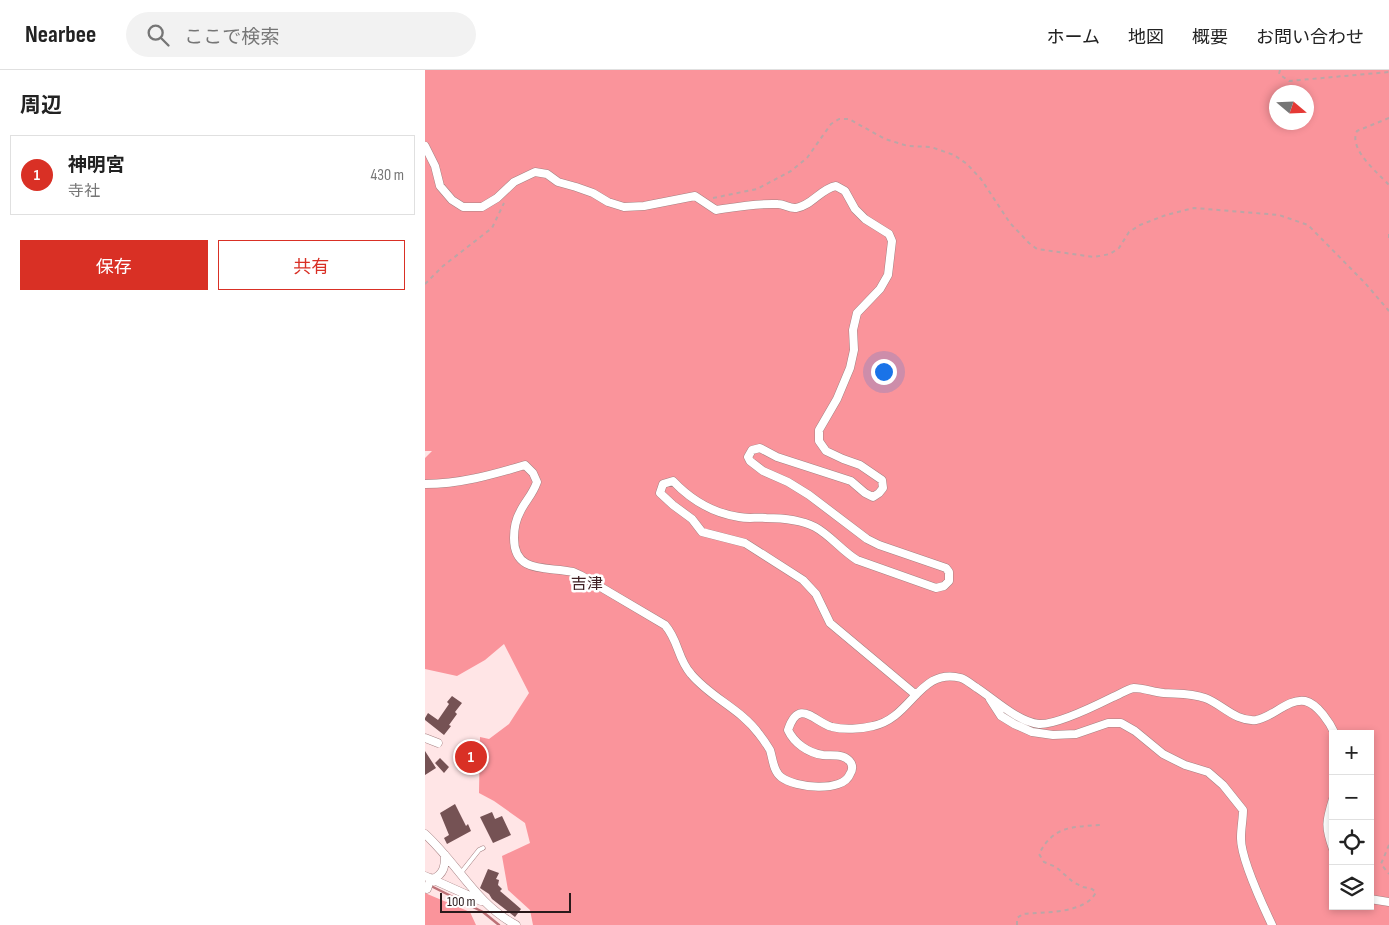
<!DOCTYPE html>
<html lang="ja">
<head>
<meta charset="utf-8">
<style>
	body { margin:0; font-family:"Sofia Sans Condensed","Noto Sans JP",sans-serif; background:#f2f2f2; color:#222 }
	.controls { position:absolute; right:15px; bottom:15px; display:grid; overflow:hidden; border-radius:0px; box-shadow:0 2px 8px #0003 }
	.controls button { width:45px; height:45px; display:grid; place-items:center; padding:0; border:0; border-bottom:1px solid #e0e0e0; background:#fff; color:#222; font:25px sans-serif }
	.compass { position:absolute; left:844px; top:15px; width:45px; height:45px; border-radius:50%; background:#fff; box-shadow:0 2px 8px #0003; rotate:109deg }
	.scale { position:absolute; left:15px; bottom:12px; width:131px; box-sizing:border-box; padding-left:5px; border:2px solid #291a1b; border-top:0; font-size:14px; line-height:18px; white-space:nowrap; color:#291a1b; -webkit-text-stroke:4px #fff; paint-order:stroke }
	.you { position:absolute; left:458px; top:301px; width:18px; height:18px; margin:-12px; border:4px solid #fff; border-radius:50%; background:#1a73e8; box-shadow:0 0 0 8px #1a73e833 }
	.badge { display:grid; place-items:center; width:32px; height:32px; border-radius:50%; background:#d93025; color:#fff; font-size:16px; font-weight:700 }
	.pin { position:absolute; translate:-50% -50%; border:2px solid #fff; box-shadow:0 1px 5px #0006 }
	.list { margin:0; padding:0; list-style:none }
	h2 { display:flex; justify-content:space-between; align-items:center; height:65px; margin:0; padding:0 20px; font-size:21px }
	h2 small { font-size:16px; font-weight:400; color:#767676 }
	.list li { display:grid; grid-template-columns:32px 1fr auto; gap:15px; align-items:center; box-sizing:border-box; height:80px; margin:0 10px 10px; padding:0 10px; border:1px solid #e0e0e0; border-radius:0px }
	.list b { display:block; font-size:19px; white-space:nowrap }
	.list p { margin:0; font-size:16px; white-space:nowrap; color:#767676 }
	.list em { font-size:16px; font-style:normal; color:#767676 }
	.actions { display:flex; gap:10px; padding:15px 20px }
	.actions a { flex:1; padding:11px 0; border:1px solid #d93025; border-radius:0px; text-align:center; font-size:18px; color:#d93025 }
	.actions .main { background:#d93025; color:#fff }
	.icon { flex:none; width:28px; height:28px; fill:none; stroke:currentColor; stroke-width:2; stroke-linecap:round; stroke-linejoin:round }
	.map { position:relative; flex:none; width:964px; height:855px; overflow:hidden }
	header { display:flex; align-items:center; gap:30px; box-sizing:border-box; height:70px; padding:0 25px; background:#fff; border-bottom:1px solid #e0e0e0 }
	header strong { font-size:24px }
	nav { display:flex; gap:28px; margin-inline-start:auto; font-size:18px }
	.search { width:350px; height:45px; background:#f2f2f2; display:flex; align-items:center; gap:12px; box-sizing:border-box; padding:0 18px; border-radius:28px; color:#767676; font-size:19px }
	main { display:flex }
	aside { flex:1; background:#fff }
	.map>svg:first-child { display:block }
</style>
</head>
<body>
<header>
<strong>Nearbee</strong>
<div class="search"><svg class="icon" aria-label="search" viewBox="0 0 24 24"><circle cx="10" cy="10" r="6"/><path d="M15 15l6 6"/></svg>ここで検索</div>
<nav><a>ホーム</a><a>地図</a><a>概要</a><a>お問い合わせ</a></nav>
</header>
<main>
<aside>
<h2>周辺<small></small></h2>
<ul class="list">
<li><span class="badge">1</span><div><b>神明宮</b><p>寺社</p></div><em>430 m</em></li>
</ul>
<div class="actions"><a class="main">保存</a><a>共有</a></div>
</aside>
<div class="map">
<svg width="964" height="855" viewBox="0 0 964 855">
	<rect width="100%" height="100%" fill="#ffe5e6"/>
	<path fill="#fa949b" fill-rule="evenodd" d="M 0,0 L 964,0 L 964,855 L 108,855 L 105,840 L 83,820 L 77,786 L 105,773 L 100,753 L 69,731 L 54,723 L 55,667 L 64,669 L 84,654 L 104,623 L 79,574 L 60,590 L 32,606 L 0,599 L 0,388 L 7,381 L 0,381 ZM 852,22 L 882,22 L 882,52 L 852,52 ZM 908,664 L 945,664 L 945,836 L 908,836 Z
		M 0,823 L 45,842 L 51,855 L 0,855 Z"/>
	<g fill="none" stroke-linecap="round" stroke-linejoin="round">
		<path stroke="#bd7177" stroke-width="2.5" d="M 4,815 L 58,842 L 74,855"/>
	</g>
	<path fill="#755254" d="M 27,626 L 37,633 L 30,642 L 32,644 L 24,655 L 26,656 L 19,665 L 0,650 L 0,648 L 3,643 L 13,650 L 24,634 L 22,632 Z
		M 0,681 L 11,698 L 0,705 Z
		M 15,688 L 24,697 L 19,703 L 10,693 Z
		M 30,734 L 41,756 L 43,754 L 46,761 L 22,774 L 19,768 L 24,765 L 15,743 Z
		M 67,742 L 70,749 L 77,746 L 86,765 L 68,773 L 55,747 Z
		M 63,799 L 74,803 L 71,809 L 74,810 L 73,815 L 77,819 L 75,821 L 96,839 L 90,847 L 67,829 L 64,824 L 55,818 Z"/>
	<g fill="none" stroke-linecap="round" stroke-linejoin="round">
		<g stroke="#a58082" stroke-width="5">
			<path id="lane" d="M 35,804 L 54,780 L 58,778"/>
		</g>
		<g stroke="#a58082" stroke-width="9">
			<path id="street" d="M 0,76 L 10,96 L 15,116 L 27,130 L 38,137 L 57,137 L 72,128 L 89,112 L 110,102 L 122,104 L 133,112 L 151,117 L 168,123 L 183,132 L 199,137 L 219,136 L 270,126 L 291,140 C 311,137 332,133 353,134 C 359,134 365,139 371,138 C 388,135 395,119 411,116 L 420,121 L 430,139 L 440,149 L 464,164 L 467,171 L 463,205 L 455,219 L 432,243 L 428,260 L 429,280 L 425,298 L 412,329 L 394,360 L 394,371 L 401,381 L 418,389 L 435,395 L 457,410 L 458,418 L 454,423 L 448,427 L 440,423 L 426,411 L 352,387 L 335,378 L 327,380 L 323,387 L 325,391 L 338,401 L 363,412 L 384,425 L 442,469 L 454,475 L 521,498 L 524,502 L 524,511 L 519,516 L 511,518 L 432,490 C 417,481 405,465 390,457 C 376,450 356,448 341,448 C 332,447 323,449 314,447 C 288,443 266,430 248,411 L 238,414 L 235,423 L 248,435 L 267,449 L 277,462 L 320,473 L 378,510 L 391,524 L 405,553 L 491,625
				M 0,414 C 34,414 67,405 100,395 L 108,403 L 112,412 C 107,426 100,431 95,442 C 90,451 89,459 89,468 C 89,505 123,496 148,502 C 153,504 157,506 162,509 L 240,555 C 254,571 252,588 266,604 C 286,628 316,639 334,664 C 338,669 342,675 345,680 C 348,689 348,701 356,707 C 370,718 418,723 425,704 C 427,701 428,697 426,693 C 420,683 408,686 398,685 C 383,683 369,673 363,660 C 374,627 389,652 407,657 C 419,660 436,659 448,656 C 487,648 494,597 536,608 C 542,610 547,615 552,618 C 569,629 593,652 614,654 C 631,655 672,635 688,627 C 694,625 702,619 709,618 C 718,618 729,622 739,623 C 752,624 766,623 780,628 C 797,634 810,652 831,650 C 847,648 863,628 880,631 C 893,634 905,653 910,664
				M 565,629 L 576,646 L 589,654 L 607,662 L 628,665 L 651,664 L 683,653 L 696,653 L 710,661 L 738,684 L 760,695 L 783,702 L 798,715 L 818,740 C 818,749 816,758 816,767 C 815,786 838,836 847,855
				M 0,668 L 13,673
				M 908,729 C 901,752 900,756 908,779
				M 0,764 C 33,794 51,834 91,855
				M 0,806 L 56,831
				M 8,809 C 19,804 20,796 20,785
				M 2,819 L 6,808
				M 945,829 L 964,832"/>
		</g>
		<path stroke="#bca5a6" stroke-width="2" stroke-dasharray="4 4" stroke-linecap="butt" d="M 855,0 L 854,4 L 864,11 L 964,2
			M 964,48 L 932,61 C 923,79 953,103 964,115
			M 288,128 L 332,119 L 366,101 L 382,88 L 406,54 L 414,49 L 424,49 L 460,69 L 483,76 L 506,77 L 529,85 L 542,94 L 556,109 L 585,153 L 604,173 L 612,179 L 669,187 L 685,184 L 694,178 L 704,162 L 715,155 L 741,145 L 769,138 L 854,145 L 883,155 L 940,213 L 964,241
			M 964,164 L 964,169
			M 0,214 L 18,196 L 67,158 L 79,133
			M 964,775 L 956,794 L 964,804
			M 592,855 L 592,848 L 598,844 C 618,842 661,844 671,822 L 667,819 L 658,817 L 648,812 L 631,797 L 619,792 L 614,784 C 628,756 647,757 675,755"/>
		<use href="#lane" stroke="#fff" stroke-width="4"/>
		<use href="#street" stroke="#fff" stroke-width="8"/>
	</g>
	<g text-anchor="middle" stroke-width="5" stroke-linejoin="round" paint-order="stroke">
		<g font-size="16" fill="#3f2124" stroke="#fff">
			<text x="162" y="519">吉津</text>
		</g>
	</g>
</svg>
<div class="controls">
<button>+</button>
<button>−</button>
<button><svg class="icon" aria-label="locate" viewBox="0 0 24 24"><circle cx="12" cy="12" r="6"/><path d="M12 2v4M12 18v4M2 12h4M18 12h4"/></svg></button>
<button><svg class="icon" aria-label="layers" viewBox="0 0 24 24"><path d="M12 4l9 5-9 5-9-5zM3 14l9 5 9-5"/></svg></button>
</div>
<svg class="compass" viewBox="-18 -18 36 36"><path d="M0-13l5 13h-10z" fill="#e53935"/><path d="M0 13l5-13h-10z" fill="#767676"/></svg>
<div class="scale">100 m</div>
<div class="you"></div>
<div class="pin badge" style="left:46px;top:687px">1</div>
</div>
</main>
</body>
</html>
